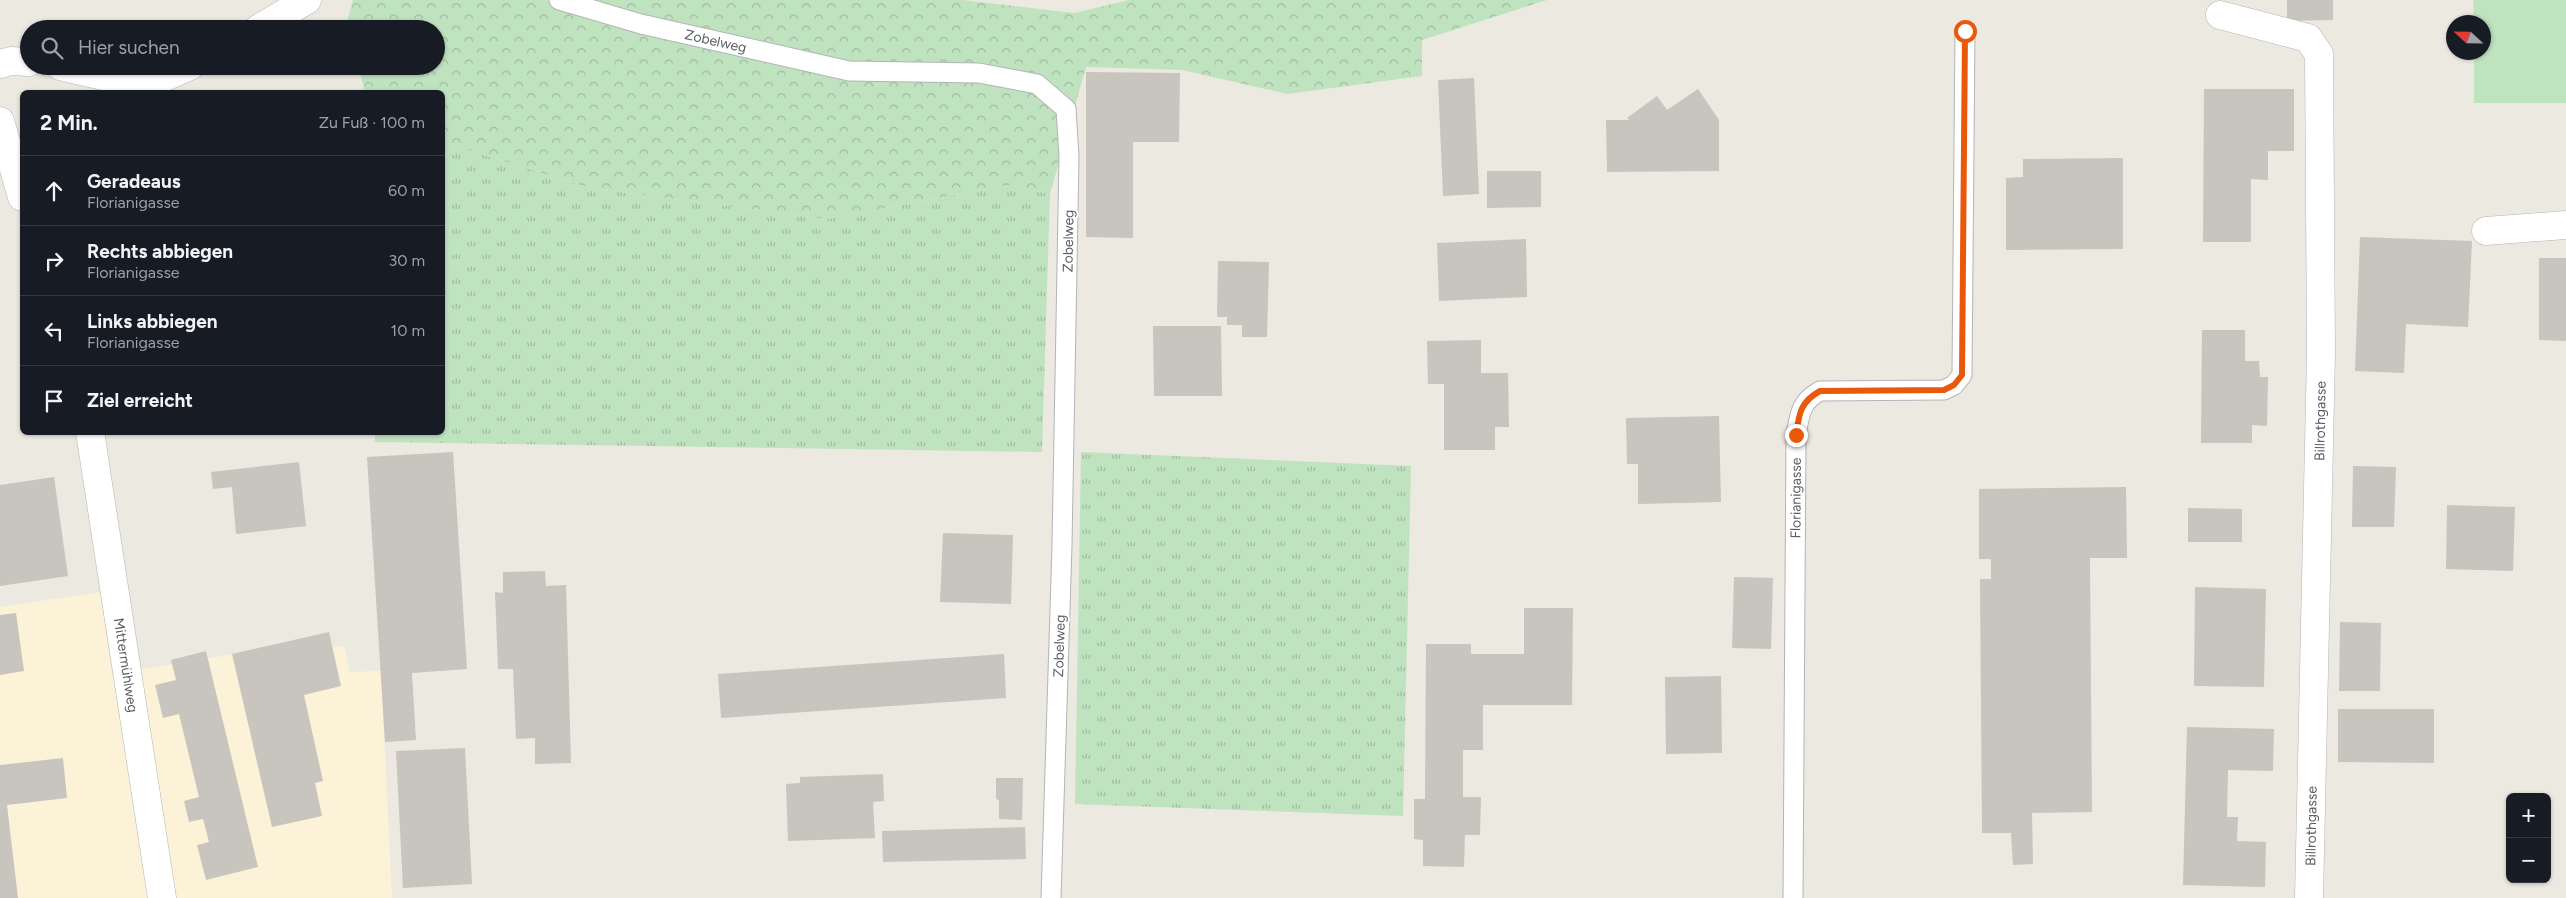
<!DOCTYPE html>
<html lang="de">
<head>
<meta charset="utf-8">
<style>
	body { margin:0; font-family:Figtree,sans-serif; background:#20242c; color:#f1f3f6 }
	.controls { position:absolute; right:15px; bottom:15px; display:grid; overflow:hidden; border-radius:8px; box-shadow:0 1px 4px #0004 }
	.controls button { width:45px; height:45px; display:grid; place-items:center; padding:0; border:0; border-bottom:1px solid #363941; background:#171b24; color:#f1f3f6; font:25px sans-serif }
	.compass { position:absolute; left:2446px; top:15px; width:45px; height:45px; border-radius:50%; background:#171b24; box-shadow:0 1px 4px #0004; rotate:292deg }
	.stop { position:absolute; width:15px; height:15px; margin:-11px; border:4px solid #ea580c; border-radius:50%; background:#fff }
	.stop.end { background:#ea580c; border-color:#fff; box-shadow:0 1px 5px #0008 }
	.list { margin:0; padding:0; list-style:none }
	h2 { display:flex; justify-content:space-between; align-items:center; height:65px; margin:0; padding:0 20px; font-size:21px }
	h2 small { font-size:16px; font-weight:400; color:#9ea1a6 }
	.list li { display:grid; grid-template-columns:32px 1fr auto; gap:15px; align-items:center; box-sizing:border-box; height:70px; padding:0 20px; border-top:1px solid #363941 }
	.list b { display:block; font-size:19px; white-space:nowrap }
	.list p { margin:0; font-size:16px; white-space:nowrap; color:#9ea1a6 }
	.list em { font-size:16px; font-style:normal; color:#9ea1a6 }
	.icon { flex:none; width:28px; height:28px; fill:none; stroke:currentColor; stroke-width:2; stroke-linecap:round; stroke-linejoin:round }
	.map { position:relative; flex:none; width:2566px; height:898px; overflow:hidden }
	.search { position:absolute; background:#171b24; box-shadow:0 1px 4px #0004; left:20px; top:20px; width:425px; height:55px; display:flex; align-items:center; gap:12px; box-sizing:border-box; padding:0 18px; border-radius:28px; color:#9ea1a6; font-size:19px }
	.panel { position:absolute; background:#171b24; box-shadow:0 1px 4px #0004; left:20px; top:90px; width:425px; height:345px; border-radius:8px }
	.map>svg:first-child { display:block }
</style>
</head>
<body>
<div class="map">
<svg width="2566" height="898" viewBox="0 0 2566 898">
	<defs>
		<pattern id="grass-tufts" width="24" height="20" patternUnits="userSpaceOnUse" patternTransform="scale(1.25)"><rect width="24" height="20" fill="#c0e3bf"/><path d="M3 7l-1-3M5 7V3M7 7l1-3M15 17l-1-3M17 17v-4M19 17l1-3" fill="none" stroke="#9fbb9f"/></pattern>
		<pattern id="forest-crowns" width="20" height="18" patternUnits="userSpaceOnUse" patternTransform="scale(1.25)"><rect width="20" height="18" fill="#c0e3bf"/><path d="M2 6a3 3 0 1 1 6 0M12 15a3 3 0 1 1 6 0" fill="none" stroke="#9fbb9f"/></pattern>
	</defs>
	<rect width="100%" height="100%" fill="#ece9e1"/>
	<path fill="#fcf2d7" d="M 101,592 L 112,674 L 229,655 L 320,636 L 322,648 L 344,646 L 350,672 L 381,671 L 392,898 L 0,898 L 0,607 Z"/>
	<path fill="url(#grass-tufts)" d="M 443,142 L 590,188 L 827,219 L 1008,185 L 1050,194 L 1042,452 L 375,442 L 375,433 L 442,432 Z
		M 1081,452 L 1411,466 L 1403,816 L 1075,804 Z"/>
	<path fill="url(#forest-crowns)" d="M 353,0 L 962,0 L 1074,13 L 1129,0 L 1547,0 L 1422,40 L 1422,76 L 1287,94 L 1182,70 L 1086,67 L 1050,194 L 1008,185 L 827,219 L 590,188 L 443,142 L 442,92 L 365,92 L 358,66 L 436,66 L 436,29 L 348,29 L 346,25 Z"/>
	<path fill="#c0e3bf" d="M 2473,0 L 2566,0 L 2566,103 L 2474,103 L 2474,53 L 2484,52 L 2484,22 L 2474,22 Z"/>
	<path fill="#c8c4be" d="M 2287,0 L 2333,0 L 2333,20 L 2287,21 Z
		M 1086,72 L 1180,73 L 1179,142 L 1133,142 L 1133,238 L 1086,237 Z
		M 1474,78 L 1479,194 L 1443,196 L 1438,80 Z
		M 1698,89 L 1719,120 L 1719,171 L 1607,172 L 1606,120 L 1629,120 L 1627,118 L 1657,96 L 1667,110 Z
		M 2204,89 L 2294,89 L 2294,151 L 2268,151 L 2268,180 L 2251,179 L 2251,242 L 2203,242 Z
		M 2123,158 L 2123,249 L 2006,250 L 2006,178 L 2023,177 L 2023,159 Z
		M 1487,171 L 1541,171 L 1541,207 L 1487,208 Z
		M 2360,237 L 2472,241 L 2468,327 L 2406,324 L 2404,373 L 2355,371 Z
		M 1526,239 L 1527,297 L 1439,301 L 1437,243 Z
		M 2539,258 L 2566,258 L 2566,341 L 2539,340 Z
		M 1218,261 L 1269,262 L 1267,337 L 1242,337 L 1242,325 L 1227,325 L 1227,317 L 1217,317 Z
		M 1153,326 L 1221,326 L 1222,396 L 1154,396 Z
		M 2202,330 L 2245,330 L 2245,361 L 2259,361 L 2260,377 L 2268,377 L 2267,426 L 2252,425 L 2252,443 L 2201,443 Z
		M 1481,340 L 1481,373 L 1508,373 L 1509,427 L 1495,427 L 1495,450 L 1444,450 L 1444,384 L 1428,384 L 1427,341 Z
		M 1719,416 L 1721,502 L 1638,504 L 1638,464 L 1627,464 L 1626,418 Z
		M 453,452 L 467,669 L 412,673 L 416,740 L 385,742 L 367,457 Z
		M 299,462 L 306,526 L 236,534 L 232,487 L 213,489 L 211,472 Z
		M 2353,466 L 2396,467 L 2394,527 L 2352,527 Z
		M 54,477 L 68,576 L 0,586 L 0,485 Z
		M 2126,487 L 2127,558 L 2090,558 L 2092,812 L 2032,813 L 2033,864 L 2013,865 L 2011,833 L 1982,833 L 1980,579 L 1991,579 L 1991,559 L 1979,559 L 1979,489 Z
		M 2447,505 L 2515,507 L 2513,571 L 2446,569 Z
		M 2188,508 L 2242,509 L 2242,542 L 2188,542 Z
		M 943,533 L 1013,535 L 1011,604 L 940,602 Z
		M 545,571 L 546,586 L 566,585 L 571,763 L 535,764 L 535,738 L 516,739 L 513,669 L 498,669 L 495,592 L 503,593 L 503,572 Z
		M 1734,577 L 1773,578 L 1771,649 L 1732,648 Z
		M 2195,587 L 2266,589 L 2264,687 L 2194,686 Z
		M 1524,608 L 1573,608 L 1572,705 L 1483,705 L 1483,750 L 1463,750 L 1463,797 L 1481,797 L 1480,835 L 1465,835 L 1464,867 L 1423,866 L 1423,840 L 1414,839 L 1414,799 L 1425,799 L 1426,644 L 1471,644 L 1471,654 L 1524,654 Z
		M 16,613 L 24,671 L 0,675 L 0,615 Z
		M 2340,622 L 2381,623 L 2380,691 L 2339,691 Z
		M 329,632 L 341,686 L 304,695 L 323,781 L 315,783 L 322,816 L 272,827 L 232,654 Z
		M 206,651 L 258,867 L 206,880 L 197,845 L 209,842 L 203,819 L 189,822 L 184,801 L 199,797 L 179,714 L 163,718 L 155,685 L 176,680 L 171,660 Z
		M 1004,654 L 1006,698 L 721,718 L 718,674 Z
		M 1721,676 L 1722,753 L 1666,754 L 1665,677 Z
		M 2338,709 L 2434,709 L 2434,763 L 2338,762 Z
		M 2187,727 L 2274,729 L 2273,771 L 2228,770 L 2227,817 L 2238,817 L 2237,841 L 2266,842 L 2265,887 L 2183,885 Z
		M 465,748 L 472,884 L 403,888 L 396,751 Z
		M 63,758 L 67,798 L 7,805 L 18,898 L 0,898 L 0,765 Z
		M 883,774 L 884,801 L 873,802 L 875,838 L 788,841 L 786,784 L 800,783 L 800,777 Z
		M 996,778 L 1023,778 L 1022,820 L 999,819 L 999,800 L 996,799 Z
		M 1025,827 L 1026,859 L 883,862 L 882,831 Z"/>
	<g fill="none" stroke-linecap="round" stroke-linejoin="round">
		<g stroke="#b2b4b8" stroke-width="21">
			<g id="lane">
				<path id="s1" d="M 559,0 L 641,24 L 849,71 L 979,73 L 1037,84 L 1066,109 L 1069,156 L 1062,545 L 1051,898"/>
				<path id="s2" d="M 1793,898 L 1796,435 C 1800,414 1800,402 1820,391 L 1944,390 L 1954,385 L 1962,375 L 1965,31"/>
			</g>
		</g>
		<g stroke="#b2b4b8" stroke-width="29">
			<g id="street">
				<path d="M 2220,15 L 2308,38 L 2319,54 L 2321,353 L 2309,898"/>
				<path d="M 258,29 L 307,0"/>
				<path d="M 0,64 L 11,61 L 29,62"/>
				<path d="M 60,66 L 121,80 L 165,77 L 190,66"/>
				<path d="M 0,121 L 22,197"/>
				<path d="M 2486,231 L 2566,225"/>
				<path id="s3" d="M 90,432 L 162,898"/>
			</g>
		</g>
		<use href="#lane" stroke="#fff" stroke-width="19"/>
		<use href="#street" stroke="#fff" stroke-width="28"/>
	</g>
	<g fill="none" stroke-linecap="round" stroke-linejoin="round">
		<path stroke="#ea580c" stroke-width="6" d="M 1796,435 C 1799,414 1800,402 1820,391 L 1944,390 L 1954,385 L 1962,375 L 1965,31"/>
	</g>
	<g text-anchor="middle" stroke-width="4" stroke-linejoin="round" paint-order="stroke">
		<g font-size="14" fill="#5a5d61" stroke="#fff">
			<text dy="5" stroke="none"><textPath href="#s1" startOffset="162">Zobelweg</textPath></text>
			<text transform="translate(1068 241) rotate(-89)" y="5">Zobelweg</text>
			<text transform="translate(2320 421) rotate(-89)" y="5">Billrothgasse</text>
			<text dy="5" stroke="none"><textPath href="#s2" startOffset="400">Florianigasse</textPath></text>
			<text transform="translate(1059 646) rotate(-88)" y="5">Zobelweg</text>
			<text dy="5" stroke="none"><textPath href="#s3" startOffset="236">Mittermühlweg</textPath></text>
			<text transform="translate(2311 826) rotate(-89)" y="5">Billrothgasse</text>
		</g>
	</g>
</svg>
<div class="controls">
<button>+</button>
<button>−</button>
</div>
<svg class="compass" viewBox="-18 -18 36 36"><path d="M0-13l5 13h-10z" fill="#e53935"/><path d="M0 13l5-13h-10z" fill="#9ea1a6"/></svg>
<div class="stop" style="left:1965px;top:31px"></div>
<div class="stop end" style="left:1796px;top:435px"></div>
<div class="search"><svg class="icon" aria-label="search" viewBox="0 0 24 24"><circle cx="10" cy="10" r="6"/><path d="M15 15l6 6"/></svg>Hier suchen</div>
<section class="panel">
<h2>2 Min.<small>Zu Fuß · 100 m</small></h2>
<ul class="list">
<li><svg class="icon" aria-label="ahead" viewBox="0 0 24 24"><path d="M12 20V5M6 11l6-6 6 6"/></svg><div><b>Geradeaus</b><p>Florianigasse</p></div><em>60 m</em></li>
<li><svg class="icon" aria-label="right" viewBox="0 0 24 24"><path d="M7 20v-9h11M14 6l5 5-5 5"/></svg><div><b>Rechts abbiegen</b><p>Florianigasse</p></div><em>30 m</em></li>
<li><svg class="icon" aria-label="left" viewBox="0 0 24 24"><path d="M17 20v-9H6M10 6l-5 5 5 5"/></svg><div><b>Links abbiegen</b><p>Florianigasse</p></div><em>10 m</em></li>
<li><svg class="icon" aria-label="arrive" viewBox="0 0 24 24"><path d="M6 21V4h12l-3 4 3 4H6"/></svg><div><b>Ziel erreicht</b></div></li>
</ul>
</section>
</div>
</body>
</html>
